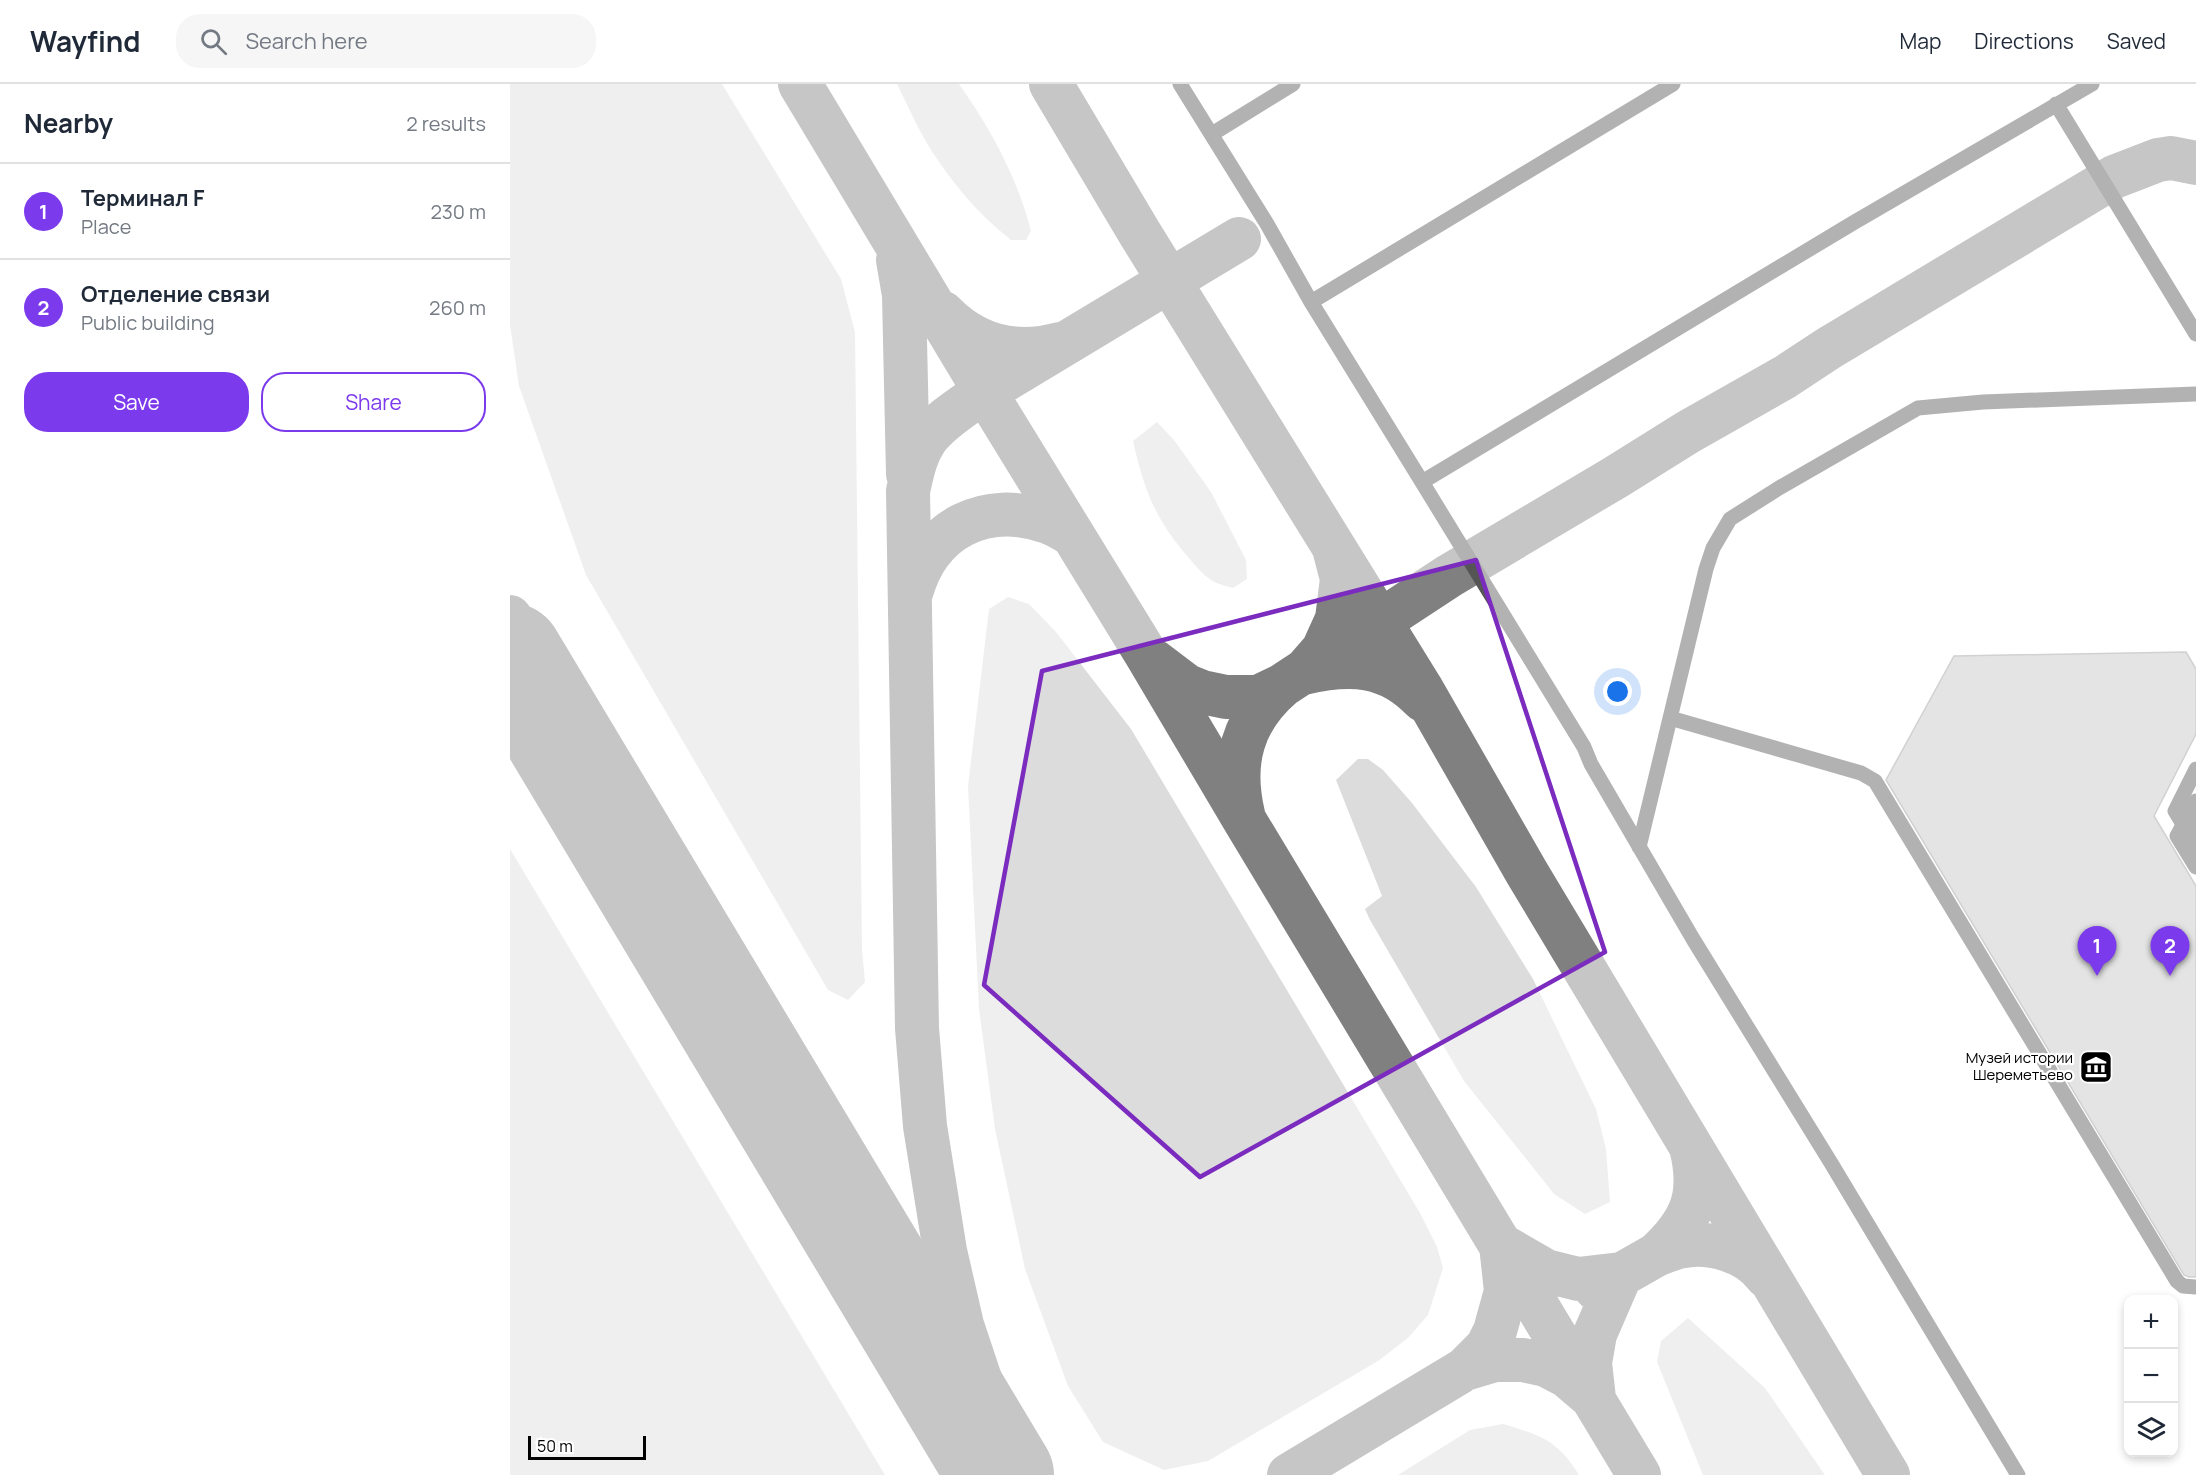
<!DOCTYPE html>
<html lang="en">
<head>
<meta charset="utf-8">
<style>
	body { margin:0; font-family:Manrope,sans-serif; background:#f6f6f7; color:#1f2937 }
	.controls { position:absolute; right:18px; bottom:18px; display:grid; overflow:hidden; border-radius:12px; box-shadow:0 3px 9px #0003 }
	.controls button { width:54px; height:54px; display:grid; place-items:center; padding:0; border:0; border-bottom:2px solid #e0e1e3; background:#fff; color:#1f2937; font:30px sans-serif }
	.scale { position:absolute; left:18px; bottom:15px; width:118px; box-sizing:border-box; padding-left:6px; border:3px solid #000; border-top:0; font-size:16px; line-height:21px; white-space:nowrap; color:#000; -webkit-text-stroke:4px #fff; paint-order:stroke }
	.you { position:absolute; left:1108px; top:608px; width:21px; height:21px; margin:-15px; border:4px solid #fff; border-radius:50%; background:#1a73e8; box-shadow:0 0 0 9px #1a73e833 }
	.badge { display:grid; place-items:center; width:39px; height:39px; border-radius:50%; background:#7c3aed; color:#fff; font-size:20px; font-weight:700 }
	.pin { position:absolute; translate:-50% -50px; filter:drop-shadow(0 2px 3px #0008) }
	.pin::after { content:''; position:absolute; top:32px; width:21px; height:18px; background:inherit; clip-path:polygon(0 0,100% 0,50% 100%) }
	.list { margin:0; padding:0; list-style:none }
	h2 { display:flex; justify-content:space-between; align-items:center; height:78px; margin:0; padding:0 24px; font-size:26px }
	h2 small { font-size:20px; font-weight:400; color:#747a83 }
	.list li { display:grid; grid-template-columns:39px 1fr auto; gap:18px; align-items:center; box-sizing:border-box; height:96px; padding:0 24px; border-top:2px solid #e0e1e3 }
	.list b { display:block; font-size:22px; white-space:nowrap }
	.list p { margin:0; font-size:20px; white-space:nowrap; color:#747a83 }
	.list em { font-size:20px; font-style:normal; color:#747a83 }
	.actions { display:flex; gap:12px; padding:18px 24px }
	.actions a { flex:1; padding:14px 0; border:2px solid #7c3aed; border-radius:24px; text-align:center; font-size:21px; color:#7c3aed }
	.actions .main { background:#7c3aed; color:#fff }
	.icon { flex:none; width:33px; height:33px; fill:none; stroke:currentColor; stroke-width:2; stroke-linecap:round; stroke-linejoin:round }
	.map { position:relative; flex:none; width:1686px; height:1391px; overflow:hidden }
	header { display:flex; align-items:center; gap:36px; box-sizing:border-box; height:84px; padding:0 30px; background:#fff; border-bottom:2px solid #e0e1e3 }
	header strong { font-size:28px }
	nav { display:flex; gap:33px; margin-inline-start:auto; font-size:21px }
	.search { width:420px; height:54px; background:#f6f6f7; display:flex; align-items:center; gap:15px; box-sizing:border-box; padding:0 21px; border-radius:24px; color:#747a83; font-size:22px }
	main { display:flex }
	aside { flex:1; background:#fff }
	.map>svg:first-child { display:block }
</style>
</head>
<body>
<header>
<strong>Wayfind</strong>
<div class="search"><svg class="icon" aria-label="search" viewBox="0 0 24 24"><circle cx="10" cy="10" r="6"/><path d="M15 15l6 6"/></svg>Search here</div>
<nav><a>Map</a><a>Directions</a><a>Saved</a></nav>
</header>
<main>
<aside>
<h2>Nearby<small>2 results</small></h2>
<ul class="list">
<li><span class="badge">1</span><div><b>Терминал F</b><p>Place</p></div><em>230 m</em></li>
<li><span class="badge">2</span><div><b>Отделение связи</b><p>Public building</p></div><em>260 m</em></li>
</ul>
<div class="actions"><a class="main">Save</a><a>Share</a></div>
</aside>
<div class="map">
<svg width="1686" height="1391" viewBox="0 0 1686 1391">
	<rect width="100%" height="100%" fill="#fff"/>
	<path fill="#dcdcdc" d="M 0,0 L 212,0 L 331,195 L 345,248 L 352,865 L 355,898 L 338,916 L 318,906 L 76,491 L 9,302 L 0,241 Z
		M 387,0 L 449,0 C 481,45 507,93 521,147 L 516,156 L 501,156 C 469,131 443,100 421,66 C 408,45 398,22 387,0 Z
		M 647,338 L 664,356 L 701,408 L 736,476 L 737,495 L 723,504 C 716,502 707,500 701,496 C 692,490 685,481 678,473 C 645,435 634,406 623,357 Z
		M 498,513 L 519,520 L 546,548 L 621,645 L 910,1129 L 927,1163 L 933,1184 L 918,1231 L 898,1254 L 868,1277 L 698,1377 L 654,1386 L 593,1358 L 558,1302 L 515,1185 L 485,1045 L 469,925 L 458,702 L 479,525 Z
		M 848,675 L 858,675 L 873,686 L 902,719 L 966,803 L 1023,895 L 1086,1025 L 1096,1065 L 1100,1118 L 1075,1130 L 1044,1110 L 954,997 L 860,836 L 855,825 L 872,812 L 826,696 Z
		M 0,765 L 375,1391 L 0,1391 Z
		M 1178,1234 L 1255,1304 L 1315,1391 L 1193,1391 L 1147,1278 L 1151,1257 Z
		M 993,1340 C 1030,1351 1048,1356 1069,1391 L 888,1391 L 960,1346 Z"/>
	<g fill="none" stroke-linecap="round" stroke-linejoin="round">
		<path stroke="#808080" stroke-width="44" d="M 290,0 L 475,308 L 636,570 L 735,737 L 1129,1391
			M 541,0 L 629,148 L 911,604 L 1017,789 L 1378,1391
			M 388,176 L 394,211 L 398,390
			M 433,229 C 465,262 506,272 550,260
			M 825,468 L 832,495 L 827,535 L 813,566 L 793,589 C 840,578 878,579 913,616
			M 401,509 C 419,444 475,416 538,438 C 547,441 555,447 563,451
			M 0,533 L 63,677
			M 644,577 L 677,602 L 692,608 L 716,613 L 748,613 L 773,601
			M 733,730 C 721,678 732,636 773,601 L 939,492 L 1106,393 L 1178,348 L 1275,293 L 1319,264 L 1604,93 L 1648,76 L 1661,74 L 1686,79
			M 1181,1063 C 1193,1111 1182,1138 1146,1171 C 1154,1168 1161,1165 1169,1163 C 1199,1156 1238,1167 1256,1192
			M 991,1161 L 1036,1187 L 1068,1195 L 1111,1190 L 1085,1250 L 1080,1279 L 1084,1315 L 1057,1292 L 1036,1281 L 1013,1276 L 985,1276 L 955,1285 L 977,1263 L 985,1247 L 996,1207 Z
			M 1086,1205 L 1146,1171
			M 502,1391 L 452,1241 L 435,1167 L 415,1042 L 407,944 L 398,407 C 402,390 405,372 415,357 C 425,341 449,325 465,314 L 729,155
			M 779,1391 L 980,1270"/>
		<path stroke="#808080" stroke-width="106" d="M 0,572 L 491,1391"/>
	</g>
	<path fill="#c4c4c4" stroke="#999" stroke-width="1.5" d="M 1676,568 L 1686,585 L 1686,650 L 1644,732 L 1686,802 L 1686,1193 L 1679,1193 L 1674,1191 L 1376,696 L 1444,572 Z"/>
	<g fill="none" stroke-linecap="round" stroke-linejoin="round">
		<path stroke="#555" stroke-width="15" d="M 670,0 L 757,140 L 801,218 L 912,398
			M 1546,20 L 1686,250
			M 702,50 L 783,0
			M 801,218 L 1163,0
			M 1160,634 L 1351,689 L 1365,697 L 1667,1197 L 1673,1202 L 1686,1203
			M 1686,685 L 1665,727 L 1686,762
			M 1679,730 L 1686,742
			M 1129,763 L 1196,485 L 1203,464 L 1220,435 L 1269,404 L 1408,324 L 1473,318 L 1686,310
			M 1508,1391 L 1321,1079 L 1183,855 L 1081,680 L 1074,663 L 912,398 L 1343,139 L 1582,0"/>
		<path stroke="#555" stroke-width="15" d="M 1686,717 L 1667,752 L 1686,783"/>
	</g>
	<path d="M0 0H1686V1391H0ZM 966,476 L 1095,868 L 690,1093 L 474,901 L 532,587 Z" fill="#fff" fill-opacity=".55" fill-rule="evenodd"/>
	<path fill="none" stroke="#7b2cbf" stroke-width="4.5" stroke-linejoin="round" d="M 966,476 L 1095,868 L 690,1093 L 474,901 L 532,587 Z"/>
	<defs>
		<g id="museum-square" transform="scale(1.725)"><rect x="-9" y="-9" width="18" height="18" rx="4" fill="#000" stroke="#fff"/><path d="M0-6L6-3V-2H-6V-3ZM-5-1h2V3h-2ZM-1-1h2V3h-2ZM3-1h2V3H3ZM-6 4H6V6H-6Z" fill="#fff"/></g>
	</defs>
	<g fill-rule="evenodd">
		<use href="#museum-square" x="1586" y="983"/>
	</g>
	<g text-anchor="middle" stroke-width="4.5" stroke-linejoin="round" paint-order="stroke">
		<g font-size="15" fill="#000" stroke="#fff" text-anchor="end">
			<text x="1563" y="979">Музей истории<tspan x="1563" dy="17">Шереметьево</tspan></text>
		</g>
	</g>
</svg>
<div class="controls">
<button>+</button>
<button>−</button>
<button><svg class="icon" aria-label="layers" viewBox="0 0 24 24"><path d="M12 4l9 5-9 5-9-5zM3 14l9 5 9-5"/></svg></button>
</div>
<div class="scale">50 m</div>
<div class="you"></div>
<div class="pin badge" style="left:1587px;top:892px">1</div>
<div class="pin badge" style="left:1660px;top:892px">2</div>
</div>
</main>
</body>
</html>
